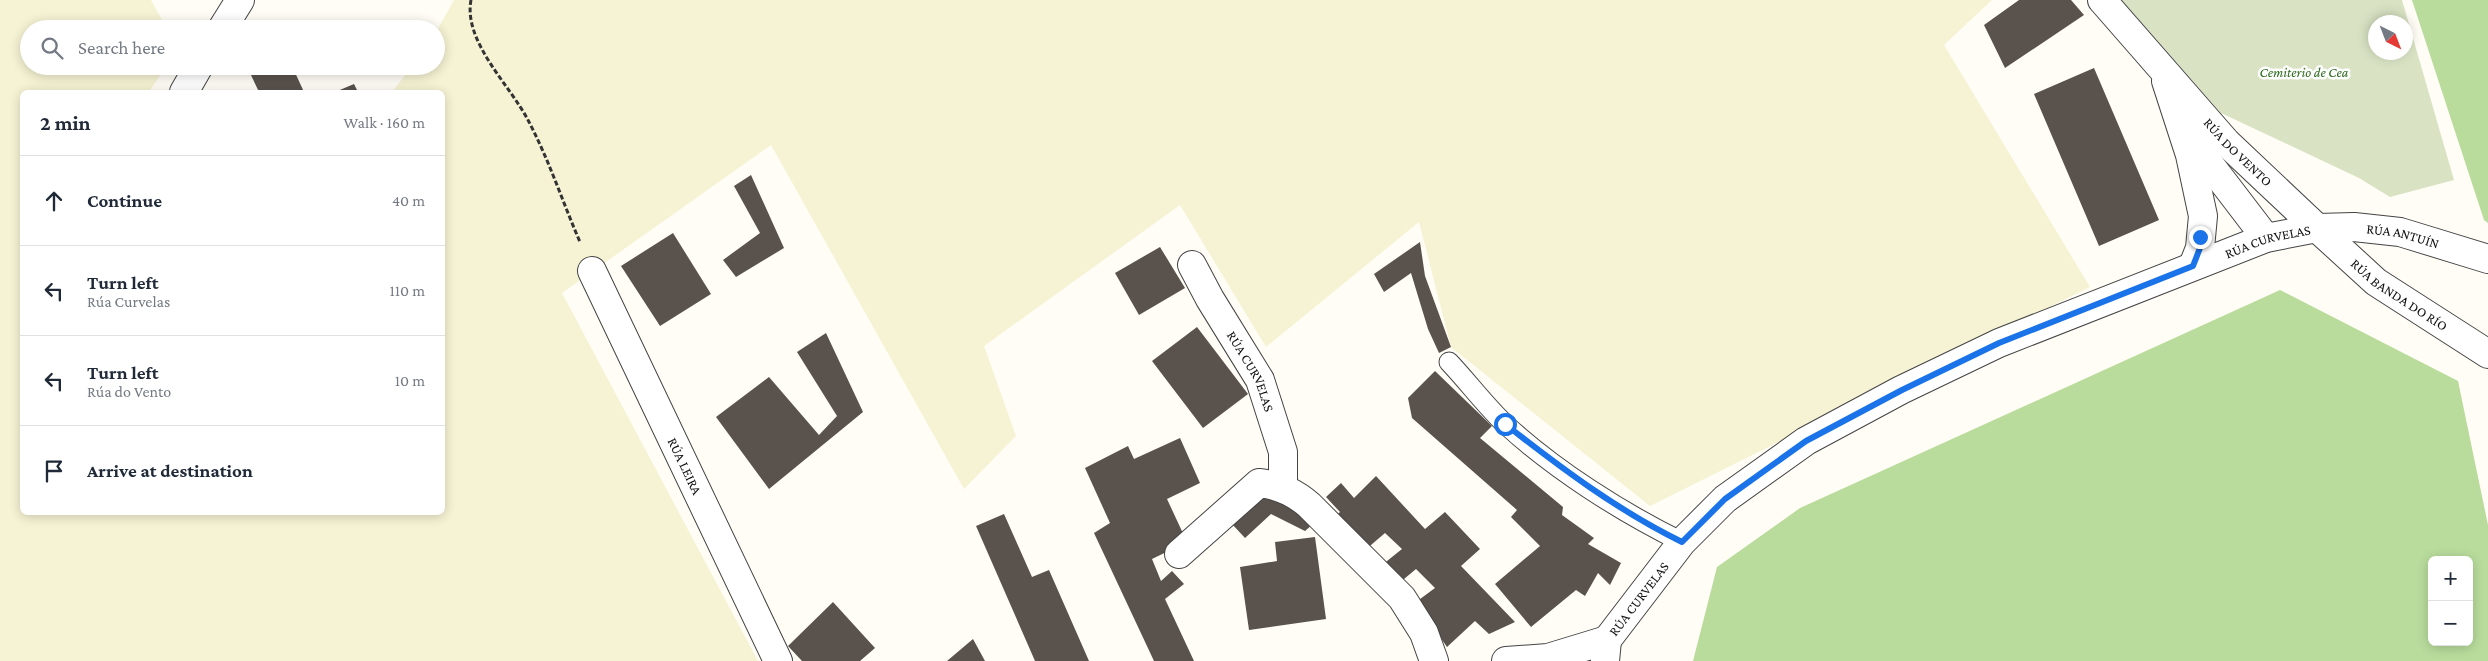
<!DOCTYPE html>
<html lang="en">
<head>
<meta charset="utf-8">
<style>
	body { margin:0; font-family:"Crimson Pro",serif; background:#f2f2f3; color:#1f2937 }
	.controls { position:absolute; right:15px; bottom:15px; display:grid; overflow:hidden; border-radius:8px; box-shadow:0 2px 12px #0003 }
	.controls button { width:45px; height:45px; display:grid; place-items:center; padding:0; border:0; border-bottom:1px solid #e0e1e3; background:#fff; color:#1f2937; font:25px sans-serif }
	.compass { position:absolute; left:2368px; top:15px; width:45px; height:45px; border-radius:50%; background:#fff; box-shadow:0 2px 12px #0003; rotate:138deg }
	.stop { position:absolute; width:15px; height:15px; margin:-11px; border:4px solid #1a73e8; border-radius:50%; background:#fff }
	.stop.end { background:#1a73e8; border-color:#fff; box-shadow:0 1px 5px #0008 }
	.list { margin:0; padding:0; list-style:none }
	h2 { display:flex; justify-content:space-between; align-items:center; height:65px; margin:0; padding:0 20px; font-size:21px }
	h2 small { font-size:16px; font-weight:400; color:#747a83 }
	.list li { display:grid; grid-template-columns:32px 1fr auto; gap:15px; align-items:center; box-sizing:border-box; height:90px; padding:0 20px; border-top:1px solid #e0e1e3 }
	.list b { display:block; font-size:19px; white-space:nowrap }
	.list p { margin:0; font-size:16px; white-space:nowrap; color:#747a83 }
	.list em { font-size:16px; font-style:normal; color:#747a83 }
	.icon { flex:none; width:28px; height:28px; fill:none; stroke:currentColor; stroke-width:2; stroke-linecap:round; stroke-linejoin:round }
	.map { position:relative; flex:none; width:2488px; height:661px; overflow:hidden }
	.search { position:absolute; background:#fff; box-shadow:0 2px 12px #0003; left:20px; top:20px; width:425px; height:55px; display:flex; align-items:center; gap:12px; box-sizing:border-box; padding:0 18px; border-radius:28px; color:#747a83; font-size:19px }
	.panel { position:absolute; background:#fff; box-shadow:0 2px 12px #0003; left:20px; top:90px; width:425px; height:425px; border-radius:8px }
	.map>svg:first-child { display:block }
</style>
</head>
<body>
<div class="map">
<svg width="2488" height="661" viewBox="0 0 2488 661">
	<rect width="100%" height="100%" fill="#fffdf5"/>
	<path fill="#f6f3d4" d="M 0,0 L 151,0 L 167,29 L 29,29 L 29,66 L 166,66 L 149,92 L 22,92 L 22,512 L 442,512 L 442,92 L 392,92 L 412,66 L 436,66 L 436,32 L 454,0 L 1992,0 L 1944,45 L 2090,287 L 1650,506 L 1451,347 L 1419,222 L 1266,347 L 1180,205 L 984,346 L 1016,436 L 964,489 L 771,145 L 562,293 L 758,661 L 0,661 Z"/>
	<path fill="#b9dc9c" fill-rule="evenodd" d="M 2412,0 L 2488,0 L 2488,223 L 2484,220 Z
		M 2280,290 L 2458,381 L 2488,525 L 2488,661 L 1693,661 L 1717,567 L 1800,508 ZM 2432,560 L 2469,560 L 2469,642 L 2432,642 Z"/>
	<path fill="#d9e3c4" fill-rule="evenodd" d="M 2122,0 L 2402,0 L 2454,180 L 2390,197 L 2359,178 L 2221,113 ZM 2376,22 L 2406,22 L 2406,52 L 2376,52 Z"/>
	<path fill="#5a524d" d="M 2019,0 L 2071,0 L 2084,15 L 2005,68 L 1984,25 Z
		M 270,66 L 292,66 L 304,92 L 259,92 L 251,75 Z
		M 2094,68 L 2159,220 L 2099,246 L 2034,94 Z
		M 354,84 L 358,92 L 335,92 Z
		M 751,175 L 784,248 L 736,277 L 723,260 L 760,233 L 734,186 Z
		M 673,233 L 711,294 L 660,326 L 621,266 Z
		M 1420,242 L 1425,276 L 1451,347 L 1439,353 L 1428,329 L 1411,273 L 1384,292 L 1374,274 Z
		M 1160,247 L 1185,288 L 1139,315 L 1115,273 Z
		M 1197,327 L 1248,394 L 1203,428 L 1152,361 Z
		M 826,333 L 863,412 L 769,489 L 716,417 L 769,377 L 819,435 L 837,416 L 797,352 Z
		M 1435,371 L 1492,426 L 1480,438 L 1563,507 L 1562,515 L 1594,538 L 1588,544 L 1621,563 L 1610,585 L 1598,573 L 1585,596 L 1576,590 L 1531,627 L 1495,584 L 1540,546 L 1511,517 L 1517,510 L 1412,418 L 1408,398 Z
		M 1180,438 L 1200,483 L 1167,499 L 1187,542 L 1152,559 L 1161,581 L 1172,571 L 1184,584 L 1165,599 L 1194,661 L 1154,661 L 1094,533 L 1110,523 L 1085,468 L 1128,446 L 1134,459 Z
		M 1376,476 L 1425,529 L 1445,512 L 1480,549 L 1461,566 L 1515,622 L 1489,634 L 1475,621 L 1447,647 L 1416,602 L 1435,588 L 1416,569 L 1398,584 L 1382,565 L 1402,549 L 1385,533 L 1364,551 L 1333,518 L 1340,512 L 1326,497 L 1341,483 L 1354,498 Z
		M 1262,498 L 1283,500 L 1313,524 L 1305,531 L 1271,514 L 1245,538 L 1232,524 Z
		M 1004,514 L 1032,577 L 1049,570 L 1089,661 L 1035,661 L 976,526 Z
		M 1315,537 L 1326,619 L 1249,630 L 1240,567 L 1277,561 L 1275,542 Z
		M 833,602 L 875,648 L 860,661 L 802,661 L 788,646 Z
		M 973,639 L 985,661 L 947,661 Z"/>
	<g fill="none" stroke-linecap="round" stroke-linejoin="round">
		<g stroke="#444" stroke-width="21">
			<path id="service" d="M 1449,362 C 1468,382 1485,405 1505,424 C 1555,470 1621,512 1682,542"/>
		</g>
		<g stroke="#444" stroke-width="30">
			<g id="minor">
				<path id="s1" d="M 2102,0 L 2227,143 L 2317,228 L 2376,282 L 2488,354"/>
				<path d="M 222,29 L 240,0"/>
				<path d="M 2166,81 L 2190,155 L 2203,216 L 2200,248 L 2193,266"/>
				<path d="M 184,92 L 199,66"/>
				<path d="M 2188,136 L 2266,238"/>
				<path id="s2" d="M 1192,265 L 1210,299 L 1260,380 L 1283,452 L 1283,488"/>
				<path id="s3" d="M 592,271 L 778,661"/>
				<path d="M 1179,554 L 1259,483 C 1279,485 1294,492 1309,505 L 1402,598 L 1424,633 L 1434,661"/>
				<path d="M 1506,661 L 1548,658 L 1607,640 L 1605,661"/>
			</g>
		</g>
		<g stroke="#444" stroke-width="30">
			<g id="tertiary">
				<path id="s4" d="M 1607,640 L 1682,542 L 1725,499 L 1806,441 L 1901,390 L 1999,343 L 2266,238 L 2317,228 L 2354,227 L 2400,232 L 2488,259"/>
			</g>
		</g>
		<path stroke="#333" stroke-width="3" stroke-dasharray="5 2.5" stroke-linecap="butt" d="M 471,0 C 463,42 511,86 529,122 C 549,160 563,203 580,242"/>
		<use href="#service" stroke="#fff" stroke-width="19"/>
		<use href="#minor" stroke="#fff" stroke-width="28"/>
		<use href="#tertiary" stroke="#fff" stroke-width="28"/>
	</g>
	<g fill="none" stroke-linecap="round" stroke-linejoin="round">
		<path stroke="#1a73e8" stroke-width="6" d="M 1505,424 C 1561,468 1617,510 1682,542 L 1725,499 L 1806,441 L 1902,390 L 1999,343 L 2193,266 L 2200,248 L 2200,237"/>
	</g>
	<g text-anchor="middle" stroke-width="5" stroke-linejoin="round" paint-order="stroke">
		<g font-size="14" font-style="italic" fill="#2f6b1f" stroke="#fff">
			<text x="2304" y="77">Cemiterio de Cea</text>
		</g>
		<g font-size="14" fill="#111" stroke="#fff">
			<text dy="5" stroke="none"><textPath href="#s1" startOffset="204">RÚA DO VENTO</textPath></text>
			<text dy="5" stroke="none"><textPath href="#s4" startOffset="926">RÚA ANTUÍN</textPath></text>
			<text dy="5" stroke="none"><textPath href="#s4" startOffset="788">RÚA CURVELAS</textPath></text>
			<text dy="5" stroke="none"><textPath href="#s1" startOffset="420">RÚA BANDA DO RÍO</textPath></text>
			<text dy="5" stroke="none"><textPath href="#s2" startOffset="122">RÚA CURVELAS</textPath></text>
			<text dy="5" stroke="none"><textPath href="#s3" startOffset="216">RÚA LEIRA</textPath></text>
			<text dy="5" stroke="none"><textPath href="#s4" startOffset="52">RÚA CURVELAS</textPath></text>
		</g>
	</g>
</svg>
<div class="controls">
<button>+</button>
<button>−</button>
</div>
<svg class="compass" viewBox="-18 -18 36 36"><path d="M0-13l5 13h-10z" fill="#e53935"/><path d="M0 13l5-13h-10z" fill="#747a83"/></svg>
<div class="stop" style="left:1505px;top:424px"></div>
<div class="stop end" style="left:2200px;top:237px"></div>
<div class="search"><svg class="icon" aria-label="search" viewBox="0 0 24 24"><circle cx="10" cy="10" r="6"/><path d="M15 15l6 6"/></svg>Search here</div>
<section class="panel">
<h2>2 min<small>Walk · 160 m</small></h2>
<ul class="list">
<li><svg class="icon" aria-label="ahead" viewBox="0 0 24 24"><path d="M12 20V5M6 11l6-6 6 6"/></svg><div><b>Continue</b></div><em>40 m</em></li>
<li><svg class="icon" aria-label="left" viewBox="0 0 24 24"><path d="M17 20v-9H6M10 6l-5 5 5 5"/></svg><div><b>Turn left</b><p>Rúa Curvelas</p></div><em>110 m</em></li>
<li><svg class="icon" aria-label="left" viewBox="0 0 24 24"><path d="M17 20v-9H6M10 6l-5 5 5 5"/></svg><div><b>Turn left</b><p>Rúa do Vento</p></div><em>10 m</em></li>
<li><svg class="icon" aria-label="arrive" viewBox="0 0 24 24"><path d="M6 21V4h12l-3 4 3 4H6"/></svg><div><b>Arrive at destination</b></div></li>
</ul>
</section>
</div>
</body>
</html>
